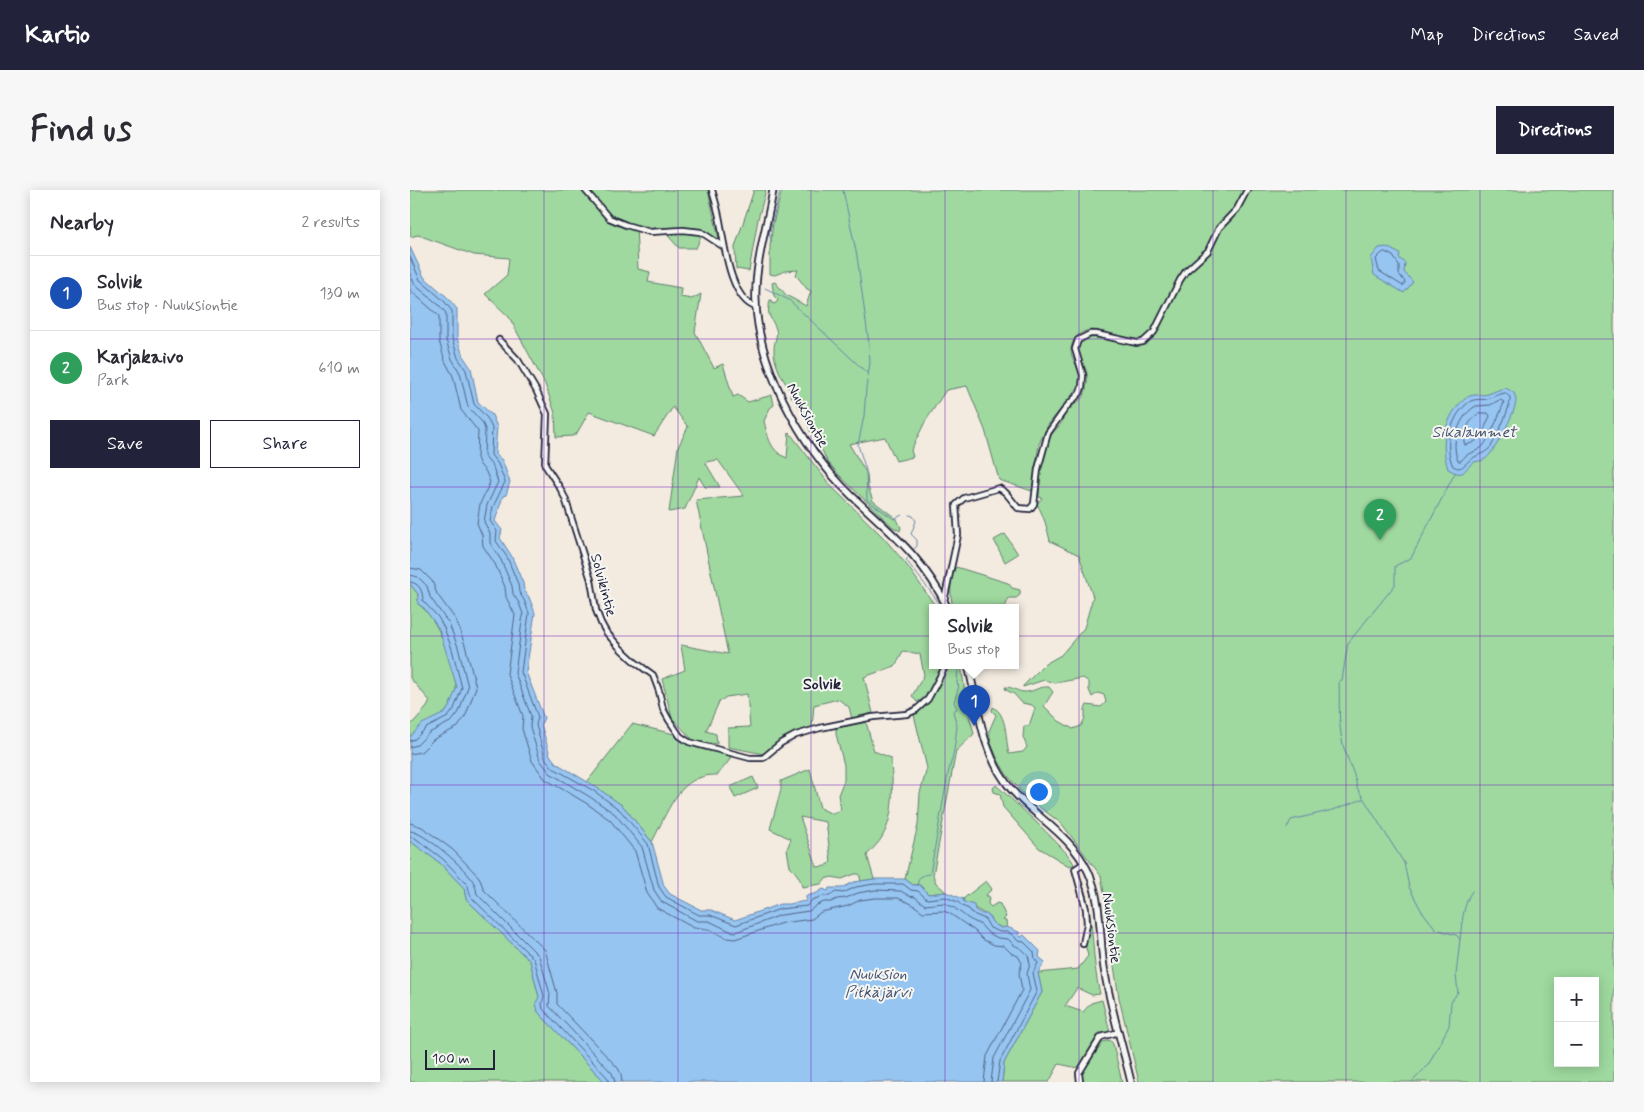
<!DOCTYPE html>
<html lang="en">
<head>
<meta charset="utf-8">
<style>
	body { margin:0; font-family:Mynerve,sans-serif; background:#f7f7f7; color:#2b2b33 }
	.controls { position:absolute; right:15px; bottom:15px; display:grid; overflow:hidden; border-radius:0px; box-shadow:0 2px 12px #0003 }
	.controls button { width:45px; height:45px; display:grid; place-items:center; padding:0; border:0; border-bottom:1px solid #e1e1e2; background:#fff; color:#2b2b33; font:25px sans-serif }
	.scale { position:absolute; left:15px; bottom:12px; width:70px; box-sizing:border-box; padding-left:5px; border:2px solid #22223b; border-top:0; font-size:14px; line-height:18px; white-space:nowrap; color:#22223b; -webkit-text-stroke:4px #f6f6f2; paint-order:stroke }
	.you { position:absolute; left:628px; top:601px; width:18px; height:18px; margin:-12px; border:4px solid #fff; border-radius:50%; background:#1a73e8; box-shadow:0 0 0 8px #1a73e833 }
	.badge { display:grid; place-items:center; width:32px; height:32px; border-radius:50%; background:#22223b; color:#fff; font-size:16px; font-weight:700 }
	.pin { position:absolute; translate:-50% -41px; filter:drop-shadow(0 1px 2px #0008) }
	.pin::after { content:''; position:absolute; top:26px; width:18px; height:15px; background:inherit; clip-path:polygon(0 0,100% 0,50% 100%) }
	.popup { position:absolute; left:519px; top:414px; width:90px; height:65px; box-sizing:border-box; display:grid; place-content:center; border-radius:0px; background:#fff; filter:drop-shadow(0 1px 4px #0005); font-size:16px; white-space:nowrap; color:#7c7c81 }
	.popup b { font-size:19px; color:#2b2b33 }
	.popup::after { content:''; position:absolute; left:50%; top:100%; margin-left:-10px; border:10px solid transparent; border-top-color:#fff }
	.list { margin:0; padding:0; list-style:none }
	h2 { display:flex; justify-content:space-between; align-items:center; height:65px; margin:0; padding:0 20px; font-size:21px }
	h2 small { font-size:16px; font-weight:400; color:#7c7c81 }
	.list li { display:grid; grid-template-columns:32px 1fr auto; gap:15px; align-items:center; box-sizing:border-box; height:75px; padding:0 20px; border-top:1px solid #e1e1e2 }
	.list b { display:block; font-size:19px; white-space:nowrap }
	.list p { margin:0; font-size:16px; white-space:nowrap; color:#7c7c81 }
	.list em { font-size:16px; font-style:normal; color:#7c7c81 }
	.actions { display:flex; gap:10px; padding:15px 20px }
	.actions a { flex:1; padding:11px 0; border:1px solid #22223b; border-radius:0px; text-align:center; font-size:18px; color:#22223b }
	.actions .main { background:#22223b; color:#fff }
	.map { position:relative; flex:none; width:1204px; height:892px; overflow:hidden; border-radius:0px }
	header { display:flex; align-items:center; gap:30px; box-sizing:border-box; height:70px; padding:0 25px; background:#22223b; color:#fff }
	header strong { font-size:24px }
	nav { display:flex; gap:28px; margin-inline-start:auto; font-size:18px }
	.intro { display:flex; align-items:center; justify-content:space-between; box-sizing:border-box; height:120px; padding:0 30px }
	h1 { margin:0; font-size:35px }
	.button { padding:12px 22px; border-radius:0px; background:#22223b; color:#fff; font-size:18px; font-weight:700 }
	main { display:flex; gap:30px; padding:0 30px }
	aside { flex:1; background:#fff; border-radius:0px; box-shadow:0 2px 12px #0003 }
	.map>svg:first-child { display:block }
</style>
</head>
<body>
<header>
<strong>Kartio</strong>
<nav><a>Map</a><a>Directions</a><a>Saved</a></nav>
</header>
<div class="intro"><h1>Find us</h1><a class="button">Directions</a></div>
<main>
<aside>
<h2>Nearby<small>2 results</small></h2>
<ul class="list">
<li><span class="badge" style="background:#1a4fb4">1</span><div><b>Solvik</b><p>Bus stop · Nuuksiontie</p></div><em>130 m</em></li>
<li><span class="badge" style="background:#2e9e5b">2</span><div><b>Karjakaivo</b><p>Park</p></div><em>610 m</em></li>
</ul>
<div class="actions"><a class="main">Save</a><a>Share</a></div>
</aside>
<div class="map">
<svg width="1204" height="892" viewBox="0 0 1204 892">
	<rect width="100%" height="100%" fill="#f3ebe0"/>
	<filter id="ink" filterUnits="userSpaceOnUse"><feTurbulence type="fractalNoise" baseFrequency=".02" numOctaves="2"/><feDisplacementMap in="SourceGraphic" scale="10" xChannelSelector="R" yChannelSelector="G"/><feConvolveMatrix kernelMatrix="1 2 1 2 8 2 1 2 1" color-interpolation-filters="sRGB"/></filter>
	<g filter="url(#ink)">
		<path fill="#9fd99f" stroke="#607e6d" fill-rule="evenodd" d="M 0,0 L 298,0 L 311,58 L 292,45 L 286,58 L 269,58 L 251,38 L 226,35 L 228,79 L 240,82 L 238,92 L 271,98 L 270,107 L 282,109 L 291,104 L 285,142 L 304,178 L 313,174 L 323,207 L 328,205 L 338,212 L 362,205 L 364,215 L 360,218 L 354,231 C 358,247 360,261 377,268 L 379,242 L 420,295 L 473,347 L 496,374 L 526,417 L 523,417 L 523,475 L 533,475 L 516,508 L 507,512 L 502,506 L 514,485 L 510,464 L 493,461 L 485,476 L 454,487 L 463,523 L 442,529 L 439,517 L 428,509 L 404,515 L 402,537 L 371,549 L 354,564 L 318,557 L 318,538 L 340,537 L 337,504 L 316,507 L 309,512 L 296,541 L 306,544 L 307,554 L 284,551 L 262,528 L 252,489 L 275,480 L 271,455 L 318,464 L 286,310 L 334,306 L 308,270 L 295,272 L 310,297 L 295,297 L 289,287 L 275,319 L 259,322 L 268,257 L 278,237 L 263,217 L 244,246 L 179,222 L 167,243 L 163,246 L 146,247 L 145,223 L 135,194 L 99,127 L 75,104 L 97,85 L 99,68 L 64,65 L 8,45 L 0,47 Z
			M 344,0 L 356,0 L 348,29 L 339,81 L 326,79 L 325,57 Z
			M 372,0 L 1204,0 L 1204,892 L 729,892 L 709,808 L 701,757 L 702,747 L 691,686 L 652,634 L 616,607 L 597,585 L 588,570 L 581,553 L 579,541 L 586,525 L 582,521 L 583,517 C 598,525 595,549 599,564 L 613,562 L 617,557 L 613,547 L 614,536 L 619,536 L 625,518 L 622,515 L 612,513 L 604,504 L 596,500 L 595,497 C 604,497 607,502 615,502 C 624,502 629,496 639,497 L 643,502 L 634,516 L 649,531 L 663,539 L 671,536 L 675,528 L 675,519 L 677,515 L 691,517 L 696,512 L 694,505 L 688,503 L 682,507 L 679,500 L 679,492 L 673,488 L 645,493 L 634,490 L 613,497 L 613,496 L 635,474 L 651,465 L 674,438 L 683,407 L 669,365 L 640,351 C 637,338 634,326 627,314 L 632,308 L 629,307 C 629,289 632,258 642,244 C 645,240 649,237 652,232 C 652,231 654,225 655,225 C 658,219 672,209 674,206 C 676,201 678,190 677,184 C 676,177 671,172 669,166 C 665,152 678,146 690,148 L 689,141 C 675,137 661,146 661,161 C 661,168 668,176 669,183 C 670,187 670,191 670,195 L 638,235 L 629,254 L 622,301 L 589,290 L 575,240 L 557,196 L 536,200 L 515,232 L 501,260 L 503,267 L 486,271 L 475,247 L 439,254 L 457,284 L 458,297 L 463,311 L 487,329 L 491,338 L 490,341 L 483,337 L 431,287 L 417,271 L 407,249 L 400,241 C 400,231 387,213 380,205 L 381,202 C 373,190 363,173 364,159 C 364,152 368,145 366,139 C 361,126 356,127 360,110 L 362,110 L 363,114 L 366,113 L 368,110 L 364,106 L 362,93 L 365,92 L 376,105 L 396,116 L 401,101 L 397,99 L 386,85 L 388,80 L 375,81 L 365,85 L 360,84 L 360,56 L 363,33 ZM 1148,791 L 1185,791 L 1185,873 L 1148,873 Z
			M 595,344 L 608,364 L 595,372 L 584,350 Z
			M 546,377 L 598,393 L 602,398 L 610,400 L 610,405 L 606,408 L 599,408 L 595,417 L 543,417 C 540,406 539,387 546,377 Z
			M 0,394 L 8,404 L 8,414 C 28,427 43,472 46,495 C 47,501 42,512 39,517 C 33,528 11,540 0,547 L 0,536 L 17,517 L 20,511 L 0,488 Z
			M 538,475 L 551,475 L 557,517 L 564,544 L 546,561 L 523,685 L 526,693 L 536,702 L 518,704 L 510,695 L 503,695 L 495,689 L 508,635 L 510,603 L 517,578 L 504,525 C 525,506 528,500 538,475 Z
			M 456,532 L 464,561 L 481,568 C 482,593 486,624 472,647 C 469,653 462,659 457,665 L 464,689 L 451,691 L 449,684 L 445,684 L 432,689 L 422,687 L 415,689 L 411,694 L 392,697 C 391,689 386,682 380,677 L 377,659 L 381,649 L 360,639 L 371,599 L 371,591 L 400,579 L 410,618 L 422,624 L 431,620 L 428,605 L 434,590 L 434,575 L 426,544 L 426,538 ZM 390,627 L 416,632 L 421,672 L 416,676 L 407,677 Z
			M 222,534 L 264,544 C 274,559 304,561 321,566 C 319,573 312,578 308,585 C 303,585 297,585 292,587 C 265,594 254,630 242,652 L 213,616 L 177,592 Z
			M 343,587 L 348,598 L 325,608 L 320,597 Z
			M 586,595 C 598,606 663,664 664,675 L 659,676 L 629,658 L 593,617 L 590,604 L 584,602 L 583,598 Z
			M 0,651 L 30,673 L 54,698 L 56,709 L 120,771 L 129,807 L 128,822 L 195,892 L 0,892 Z
			M 576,691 L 582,699 L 575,706 L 579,706 L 578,714 L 581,717 L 587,713 L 590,714 L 596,727 L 593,730 L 596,731 L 597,737 L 592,738 L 582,733 L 580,727 L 554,712 L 553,709 Z
			M 673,698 L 674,698 C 685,732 681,769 690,804 L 682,805 L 667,798 L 655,816 L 673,822 L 681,813 L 692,810 L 700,842 L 689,843 L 668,878 L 649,874 L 639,892 L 592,892 L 594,873 L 632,802 L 628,783 L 668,779 L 678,766 L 675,754 L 679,734 Z
			M 700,850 L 703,854 L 712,892 L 673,892 L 672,884 L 693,852 Z"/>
		<path fill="#96c5f1" stroke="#6884a8" d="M 0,57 L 14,87 L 37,107 L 47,119 L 47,148 L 53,166 L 61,178 L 68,212 L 82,225 L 87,237 L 85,264 L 92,270 L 100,292 L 96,305 L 93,306 L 85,331 L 92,340 L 90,348 L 101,365 L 113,393 L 114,400 L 119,407 L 125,423 L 116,482 L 134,528 L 131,534 L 140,565 L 146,573 L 186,597 L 213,616 L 242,652 L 254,696 L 260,704 L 291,720 L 301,720 L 325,730 L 370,714 L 379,714 L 396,711 L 396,706 L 407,703 L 413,699 L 418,701 L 419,698 L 432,698 L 444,692 L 464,689 L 495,689 L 503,695 L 510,695 L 518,704 L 536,702 L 553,709 L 554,712 L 564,715 L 565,720 L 572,724 L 577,724 L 583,733 L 591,738 L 597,737 L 609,742 L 609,745 L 611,747 L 614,745 L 630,761 L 629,767 L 635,772 L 628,783 L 632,802 L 594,873 L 592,892 L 195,892 L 128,822 L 126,813 L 129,807 L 120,771 L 56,709 L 54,698 L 30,673 L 0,651 L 0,547 L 12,534 L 35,523 L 39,517 L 47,497 L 29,439 L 14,418 L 8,414 L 8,404 L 0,394 Z
			M 977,57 L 990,64 L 989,68 L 995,73 L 994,82 L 1003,92 L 994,103 L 964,85 L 961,68 L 969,58 Z
			M 1096,198 L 1104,203 C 1105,206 1106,208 1106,211 C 1106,221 1084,264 1075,269 C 1072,271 1068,271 1064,272 C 1052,280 1056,289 1038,279 C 1030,255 1034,225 1056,208 C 1063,203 1070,206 1078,204 C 1084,202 1089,199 1096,198 Z"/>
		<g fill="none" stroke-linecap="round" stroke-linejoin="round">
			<path stroke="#506384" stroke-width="1" d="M 975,62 L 983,66 L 989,75 L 989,84 L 995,92 L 993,96 L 969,81 L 966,69 L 972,63 Z
				M 0,67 L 10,90 L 34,111 L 42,121 L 42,148 L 48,168 L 56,180 L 64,214 L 77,228 L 82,238 L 81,265 L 88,274 L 95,292 L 83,317 L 80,331 L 87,341 L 86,351 L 97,367 L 108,394 L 109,402 L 114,410 L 119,423 L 111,482 L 128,527 L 126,535 L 135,568 L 143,578 L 184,601 L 210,620 L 238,654 L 249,697 L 256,707 L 289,725 L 300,725 L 326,735 L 370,719 L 397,716 L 402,710 L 413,706 L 419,706 L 426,702 L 433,703 L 446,697 L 464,694 L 493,694 L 501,700 L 508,701 L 517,709 L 535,707 L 548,712 L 552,716 L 559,719 L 563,724 L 575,729 L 580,738 L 590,742 L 597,742 L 603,745 L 608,751 L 614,752 L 624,762 L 625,769 L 628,773 L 623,783 L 627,801 L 590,871 L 587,892
				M 0,84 L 5,95 L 29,115 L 36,123 L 36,150 L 42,169 L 50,183 L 58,217 L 72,232 L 75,239 L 74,266 L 83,277 L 88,292 L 77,315 L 74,332 L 80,343 L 80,353 L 91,370 L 102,396 L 103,404 L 109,413 L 113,424 L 105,483 L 121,526 L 120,537 L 130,570 L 140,583 L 180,607 L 205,624 L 232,657 L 244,700 L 252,712 L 287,731 L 299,731 L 320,741 L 326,742 L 371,725 L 399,721 L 407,715 L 414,712 L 421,712 L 427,709 L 436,708 L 448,703 L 465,700 L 491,701 L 499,706 L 505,707 L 515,715 L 534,713 L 543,717 L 559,729 L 571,735 L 578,743 L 588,748 L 598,749 L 604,755 L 612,759 L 618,765 L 620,774 L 617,784 L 620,800 L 584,868 L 581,892
				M 0,100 L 29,126 L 29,151 L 35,171 L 43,186 L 51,220 L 68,241 L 67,268 L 70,275 L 76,282 L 80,292 L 70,314 L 67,333 L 72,345 L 73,356 L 85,374 L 95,397 L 96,407 L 105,425 L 97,484 L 113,526 L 112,539 L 122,571 L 135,589 L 176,613 L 200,630 L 225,661 L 237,703 L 247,718 L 284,738 L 298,739 L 317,748 L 325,749 L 372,733 L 402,729 L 411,722 L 438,716 L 450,710 L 465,708 L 488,708 L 502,714 L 513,722 L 533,721 L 539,723 L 565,741 L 572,749 L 584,755 L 594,756 L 601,763 L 608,766 L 612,773 L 609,783 L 612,800 L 577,866 L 574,892
				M 1095,203 L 1100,207 C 1102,215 1085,251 1080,258 C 1074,264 1069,264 1063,268 C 1055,272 1053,282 1043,276 C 1033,256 1041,223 1061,211 C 1067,208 1074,211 1080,208 C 1086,206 1089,204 1095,203 Z
				M 1090,210 L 1094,212 C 1091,221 1078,253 1071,258 C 1062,264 1059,261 1051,271 L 1048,271 C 1040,253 1049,225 1066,216 L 1080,215 Z
				M 1069,223 L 1078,223 L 1080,226 C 1073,241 1072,252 1055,255 C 1050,244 1060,230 1069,223 Z
				M 0,378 L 11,380 L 22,391 L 27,404 L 46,430 L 55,455 L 66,497 L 56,525 L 48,537 L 24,549 L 11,562 L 0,564
				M 0,385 L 8,387 L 17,396 L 20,407 L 39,434 L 48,457 L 58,497 L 49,522 L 42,531 L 19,543 L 7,555 L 0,557
				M 0,392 C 10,393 13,402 13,411 L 28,427 L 34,438 L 42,459 L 52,498 L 44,519 L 38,527 L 16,538 L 5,549 L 0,551
				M 0,633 L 12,637 L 43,660 L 69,687 L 74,700 L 135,760 L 147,803 L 147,814 L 208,878 L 211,884 L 212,892
				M 0,641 C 13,641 58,680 64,693 C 66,696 66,700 67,704 L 129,766 L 140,804 L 139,816 L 202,883 L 205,892
				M 0,647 L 5,648 L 33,669 L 57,694 L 61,707 L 124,769 L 134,806 L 132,814 L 133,819 L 197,887 L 199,892"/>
			<path stroke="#6884a8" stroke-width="1" d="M 433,0 L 447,66 L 459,154 L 460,173 L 456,198 L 454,226 L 448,255 L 456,280 L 457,310 L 484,329 L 492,325
				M 362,51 L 359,45 L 370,0
				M 355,98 L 379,110 L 457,183
				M 499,325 L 503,326 L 506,331 L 501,344 L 507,350 L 507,356 L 504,359
				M 498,368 L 496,370 L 527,410 L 530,417
				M 877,638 L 881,630 L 923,620 L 953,609
				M 507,695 L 509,688 L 514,685 L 520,684 L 538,584 L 544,561 L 547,536 L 543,521 L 547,519 L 544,512 L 549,496 L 547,494 L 548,475
				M 1050,749 C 1052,734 1053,714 1062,701
				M 1002,892 L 1018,875 L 1039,836 L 1041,812 L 1048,802 L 1046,785 L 1050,749 L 1046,745 L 1026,739 L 1011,720 L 999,697 L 994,673 L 947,598 C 945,581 935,567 932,550 C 928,531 930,510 929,491 L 932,490 L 938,453 L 985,395 L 985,376 L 1001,368 L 1045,283"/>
			<g stroke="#22223b" stroke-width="8">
				<path id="minor" d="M 175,0 L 199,28 L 216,35 L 240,42 L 273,40 L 291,42 L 314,57
					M 302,0 C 305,10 308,20 310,31 C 314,53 320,110 346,117
					M 89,150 L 108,170 L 126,200 L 137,224 L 135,275 L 150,298 L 155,308 L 181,390 L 186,420 L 191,433 L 196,442 L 210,458 L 225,472 L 243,485 L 249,501 L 253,519 L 259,530 L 270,546 L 279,552 L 340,568 L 353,568 L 371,553 L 386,545 L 410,538 L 463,527 L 497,524 L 506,520 L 518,509 L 536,475
					M 534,411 L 548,345 L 546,315 L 554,308 L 589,298 L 596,303 L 608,318 L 620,319 L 624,314 L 628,279 L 638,243 L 658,215 L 670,203 L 672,197 L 673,185 L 665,159 L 668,150 L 680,144 L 686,144 L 727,153 L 733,152 L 744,142 L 770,90 L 776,81 L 798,61 L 809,38 L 827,19 L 837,0
					M 673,754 L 677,734 L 676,719 L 665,679 L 674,673
					M 670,892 L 669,883 L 691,847 L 709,842"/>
			</g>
			<g stroke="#22223b" stroke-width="9">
				<path id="tertiary" d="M 363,0 C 358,33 347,64 346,97 C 342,170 391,257 442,306 C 480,342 514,368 537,417
					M 558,475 C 569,518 571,563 601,599 C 626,628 661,645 678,681 C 692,711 689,745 694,778 C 700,816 712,854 721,892"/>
			</g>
			<use href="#minor" stroke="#f6f6f2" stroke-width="4.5"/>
			<use href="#tertiary" stroke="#f6f6f2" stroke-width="5.5"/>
		</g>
	</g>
	<path fill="none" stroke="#7b2cbf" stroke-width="1" stroke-opacity="0.55" d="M 134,0 L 134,892M 268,0 L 268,892M 401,0 L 401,892M 535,0 L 535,892M 669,0 L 669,892M 803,0 L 803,892M 936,0 L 936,892M 1070,0 L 1070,892M 0,149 L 1204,149M 0,297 L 1204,297M 0,446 L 1204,446M 0,595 L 1204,595M 0,743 L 1204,743"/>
	<g text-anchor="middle" stroke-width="4" stroke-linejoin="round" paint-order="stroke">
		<g font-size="15" fill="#22223b" stroke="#f6f6f2">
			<text transform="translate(398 225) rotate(61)" y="5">Nuuksiontie</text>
			<text transform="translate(194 395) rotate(75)" y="5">Solvikintie</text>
			<text transform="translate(702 738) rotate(83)" y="5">Nuuksiontie</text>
		</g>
		<g font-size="16" font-style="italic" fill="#455372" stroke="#f6f6f2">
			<text x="1064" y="247">Sikalammet</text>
			<text x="468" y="789">Nuuksion<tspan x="468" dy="18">Pitkäjärvi</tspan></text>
		</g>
		<g font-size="16" font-weight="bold" fill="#22223b" stroke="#f6f6f2">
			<text x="412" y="499">Solvik</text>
		</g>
	</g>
</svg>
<div class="controls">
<button>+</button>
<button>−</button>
</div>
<div class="scale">100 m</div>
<div class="you"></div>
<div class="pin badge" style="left:564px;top:536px;background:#1a4fb4">1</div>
<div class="popup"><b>Solvik</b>Bus stop</div>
<div class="pin badge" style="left:970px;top:350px;background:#2e9e5b">2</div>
</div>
</main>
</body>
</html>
